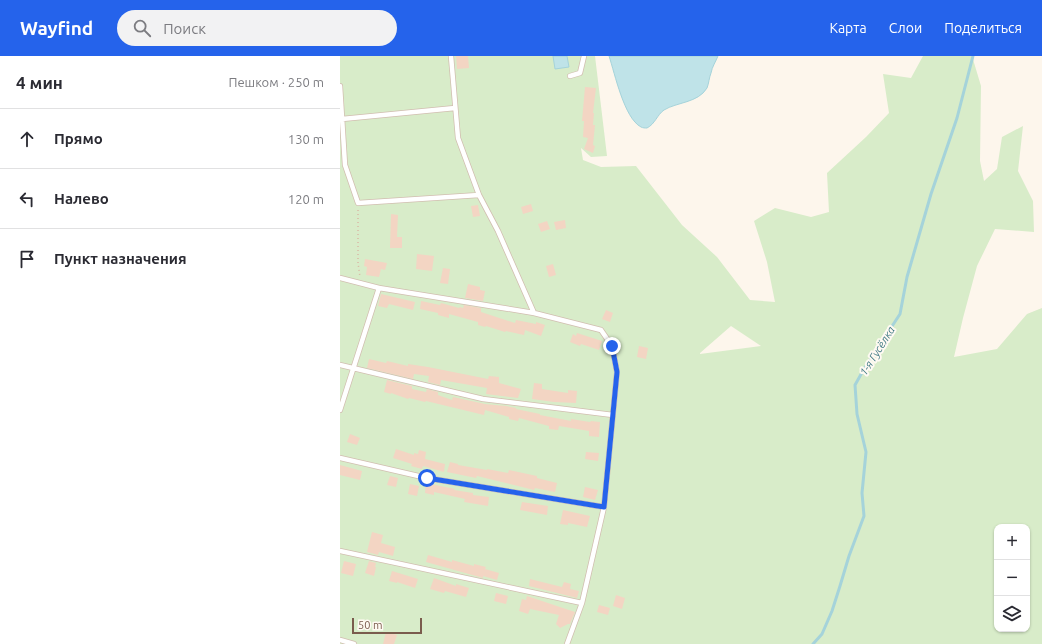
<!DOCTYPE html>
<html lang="ru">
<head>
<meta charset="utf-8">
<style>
	body { margin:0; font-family:Ubuntu,sans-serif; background:#f2f2f3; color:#2b2b33 }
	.controls { position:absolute; right:12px; bottom:12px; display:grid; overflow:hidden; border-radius:8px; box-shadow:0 1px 3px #0004 }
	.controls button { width:36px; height:36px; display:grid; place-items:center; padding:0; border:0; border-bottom:1px solid #e1e1e2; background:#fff; color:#2b2b33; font:20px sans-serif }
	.scale { position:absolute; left:12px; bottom:10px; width:70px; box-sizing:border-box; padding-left:4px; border:2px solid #7a5c4d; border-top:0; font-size:11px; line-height:14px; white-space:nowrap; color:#7a5c4d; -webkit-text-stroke:3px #fffaf3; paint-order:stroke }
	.stop { position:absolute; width:12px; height:12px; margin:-9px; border:3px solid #2563eb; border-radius:50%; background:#fff }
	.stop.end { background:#2563eb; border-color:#fff; box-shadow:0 1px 4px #0008 }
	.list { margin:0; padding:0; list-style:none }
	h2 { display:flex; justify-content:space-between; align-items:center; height:52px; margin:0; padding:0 16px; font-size:17px }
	h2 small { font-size:13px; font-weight:400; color:#7c7c81 }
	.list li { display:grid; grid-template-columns:26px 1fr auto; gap:12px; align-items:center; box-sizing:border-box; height:60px; padding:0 16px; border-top:1px solid #e1e1e2 }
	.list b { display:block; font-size:15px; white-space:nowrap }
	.list em { font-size:13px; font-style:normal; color:#7c7c81 }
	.icon { flex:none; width:22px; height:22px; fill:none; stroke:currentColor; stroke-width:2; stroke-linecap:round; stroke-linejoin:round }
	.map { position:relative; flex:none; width:702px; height:588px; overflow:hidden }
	header { display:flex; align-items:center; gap:24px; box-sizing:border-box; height:56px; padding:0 20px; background:#2563eb; color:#fff }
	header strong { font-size:19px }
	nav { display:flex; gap:22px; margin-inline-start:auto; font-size:14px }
	.search { width:280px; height:36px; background:#f2f2f3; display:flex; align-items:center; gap:10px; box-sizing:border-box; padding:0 14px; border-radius:22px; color:#7c7c81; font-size:15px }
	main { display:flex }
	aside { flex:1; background:#fff }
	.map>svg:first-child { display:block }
</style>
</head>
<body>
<header>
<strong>Wayfind</strong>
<div class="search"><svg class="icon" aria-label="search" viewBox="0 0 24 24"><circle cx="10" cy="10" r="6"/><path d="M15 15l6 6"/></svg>Поиск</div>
<nav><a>Карта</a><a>Слои</a><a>Поделиться</a></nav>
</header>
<main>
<aside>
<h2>4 мин<small>Пешком · 250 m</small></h2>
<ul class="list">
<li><svg class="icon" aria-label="ahead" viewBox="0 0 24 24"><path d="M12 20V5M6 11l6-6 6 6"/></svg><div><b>Прямо</b></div><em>130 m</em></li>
<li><svg class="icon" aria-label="left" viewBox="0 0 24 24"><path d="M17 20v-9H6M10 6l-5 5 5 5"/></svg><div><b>Налево</b></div><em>120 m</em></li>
<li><svg class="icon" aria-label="arrive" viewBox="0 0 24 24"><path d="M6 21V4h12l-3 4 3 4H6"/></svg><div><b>Пункт назначения</b></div></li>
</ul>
</aside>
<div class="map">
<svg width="702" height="588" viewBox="0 0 702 588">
	<rect width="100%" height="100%" fill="#fdf6ec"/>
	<path fill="#d8ecc9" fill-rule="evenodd" d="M 0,0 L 255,0 L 267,100 L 251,101 L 241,92 L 243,104 L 261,111 L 296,110 L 342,169 L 377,201 L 410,244 L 435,246 L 427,206 L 414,165 L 435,152 L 471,161 L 489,156 L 487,117 L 526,81 L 549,57 L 543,18 L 571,22 L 583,0 L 632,0 L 641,30 L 640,105 L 644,125 L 657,113 L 662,81 L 683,70 L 678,115 L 693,145 L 694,176 L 655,173 L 637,210 L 623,262 L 614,301 L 657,293 L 687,258 L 702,252 L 702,588 L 0,588 ZM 391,270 L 421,290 L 360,298 L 360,297 ZM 657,471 L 687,471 L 687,573 L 657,573 Z"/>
	<path fill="#bfe3e8" stroke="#a5d3da" d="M 213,0 L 227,0 L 229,11 L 215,13 Z
		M 269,0 L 378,0 C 376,5 372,11 371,17 C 369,22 369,27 367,32 C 358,47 337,46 324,54 C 317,59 315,68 307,72 C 305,72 303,72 301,71 C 284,62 275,18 269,0 Z"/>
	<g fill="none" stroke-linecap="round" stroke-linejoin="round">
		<path stroke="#a5d3da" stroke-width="3" d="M 473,588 L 482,578 L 492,555 L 500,530 L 509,500 L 524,460 L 522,437 L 526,396 L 517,358 L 515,329 L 524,313 L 560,258 L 567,221 L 591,138 L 617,62 L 633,0"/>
	</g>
	<path fill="#f3d5c3" d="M 116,0 L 128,0 L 129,12 L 117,13 Z
		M 245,31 L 256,32 L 253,57 L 254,57 L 253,69 L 255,69 L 253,89 L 255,90 L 253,97 L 244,93 L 248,82 L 243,81 L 244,65 L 242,65 Z
		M 191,148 L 193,155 L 183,158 L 181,151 Z
		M 138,149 L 140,160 L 133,161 L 131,150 Z
		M 51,158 L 58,159 L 57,181 L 62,181 L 62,192 L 50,192 Z
		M 225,164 L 226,172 L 216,174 L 214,166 Z
		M 207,165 L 210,173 L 201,176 L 198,168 Z
		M 77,198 L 94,200 L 92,215 L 76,213 Z
		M 25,203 L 47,207 L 45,214 L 41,213 L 39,221 L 26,219 L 27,211 L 24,210 Z
		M 213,208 L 216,219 L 209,221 L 206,210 Z
		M 103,212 L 110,213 L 108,228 L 100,227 Z
		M 128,228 L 140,231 L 140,234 L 145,235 L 143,245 L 125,242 Z
		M 41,238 L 75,246 L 73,254 L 49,248 L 47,252 L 38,250 Z
		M 81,245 L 100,249 L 101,247 L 119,252 L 120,251 L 123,252 L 124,249 L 141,252 L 141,256 L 175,267 L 176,264 L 196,268 L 196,266 L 205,269 L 201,280 L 185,274 L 184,279 L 166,275 L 165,276 L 146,270 L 145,271 L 138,269 L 138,266 L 109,258 L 109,262 L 98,259 L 98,257 L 80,253 Z
		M 266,254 L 273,257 L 270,266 L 262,263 Z
		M 237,277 L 262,285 L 259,294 L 241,288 L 240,290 L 230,286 L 233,278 L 236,280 Z
		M 299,290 L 308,292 L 306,303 L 297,301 Z
		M 29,303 L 46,307 L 47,305 L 68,310 L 68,308 L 88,311 L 148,323 L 149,320 L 159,321 L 159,327 L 181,333 L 178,342 L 146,338 L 147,332 L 101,324 L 100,329 L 88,326 L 89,320 L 74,318 L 73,323 L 27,312 Z
		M 47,324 L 72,330 L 72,333 L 86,336 L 87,333 L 98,336 L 98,339 L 112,344 L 113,341 L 145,348 L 166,350 L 176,352 L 176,353 L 200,358 L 200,359 L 231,365 L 231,363 L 250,366 L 251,365 L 260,366 L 259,381 L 249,380 L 249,375 L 219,370 L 218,374 L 209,373 L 209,370 L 179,362 L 178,365 L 169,363 L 169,361 L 145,354 L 144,359 L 86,345 L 85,346 L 69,342 L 68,343 L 51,337 L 51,338 L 44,336 Z
		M 194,327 L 202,328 L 202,333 L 228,337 L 228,334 L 237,335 L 236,347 L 214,346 L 192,343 Z
		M 10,378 L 20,382 L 17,389 L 7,386 Z
		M 56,393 L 74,399 L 74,397 L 78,398 L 79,394 L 86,396 L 85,403 L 105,408 L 104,416 L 83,410 L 82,413 L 71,410 L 72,408 L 53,402 Z
		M 246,396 L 259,397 L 258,405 L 245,403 Z
		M 110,406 L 118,408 L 118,409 L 147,414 L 147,413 L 168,417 L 169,414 L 197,420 L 197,422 L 217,427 L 215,436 L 195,432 L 194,434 L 137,420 L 136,422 L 107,416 Z
		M 0,409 L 22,415 L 20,424 L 0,419 Z
		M 50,420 L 58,422 L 56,431 L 47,429 Z
		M 86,427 L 115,433 L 114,434 L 133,437 L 133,439 L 149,441 L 148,450 L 124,446 L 125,443 L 94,436 L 94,439 L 85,437 Z
		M 70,428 L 79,430 L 77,440 L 68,438 Z
		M 245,431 L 258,434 L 255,444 L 243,441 Z
		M 182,446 L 208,450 L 207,459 L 180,454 Z
		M 223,454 L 250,460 L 247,471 L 228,467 L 228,469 L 220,468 Z
		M 32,476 L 43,479 L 41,487 L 55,491 L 53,500 L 39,496 L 38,499 L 27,496 Z
		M 88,499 L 112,506 L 112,504 L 134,510 L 134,508 L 146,511 L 145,513 L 159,517 L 157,524 L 143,520 L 143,522 L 86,506 Z
		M 4,505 L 16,508 L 13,520 L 1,517 Z
		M 29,505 L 36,507 L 35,511 L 36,511 L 34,520 L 25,517 Z
		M 52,515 L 78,523 L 75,532 L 57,526 L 57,527 L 49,525 Z
		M 94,522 L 116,530 L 116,528 L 129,532 L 126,541 L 105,535 L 104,537 L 90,533 Z
		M 190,523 L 222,531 L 224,526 L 231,528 L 230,533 L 239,535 L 237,542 L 189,530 Z
		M 156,537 L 168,540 L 166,548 L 154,545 Z
		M 276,539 L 285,542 L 282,553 L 273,550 Z
		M 187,540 L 235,556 L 230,568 L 228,568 L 220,572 L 216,568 L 219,559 L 190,553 L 188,558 L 179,555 L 182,543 L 186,544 Z
		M 259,549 L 270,552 L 268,559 L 257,556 Z
		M 46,576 L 57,579 L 54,588 L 43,588 Z"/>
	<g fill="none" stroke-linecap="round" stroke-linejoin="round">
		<g stroke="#d1beb0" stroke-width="6">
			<path id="service" d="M 111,0 L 118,82 L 139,139 L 158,175 L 194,257 L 261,274 L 272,290 L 277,316 L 264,451 L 242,547 L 227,588
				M 230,20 L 240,17 L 244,0
				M 0,30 L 5,109 L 18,147 L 139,139
				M 2,63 L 115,52
				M 0,222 L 39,232 L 194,257
				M 0,309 L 143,343 L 273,359
				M 0,354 L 39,232
				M 0,402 L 87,422 L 264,451
				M 0,495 L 242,547
				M 0,584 L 14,588"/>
		</g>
		<path stroke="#d9b8a5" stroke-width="1.5" stroke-dasharray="1 3" stroke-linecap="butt" d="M 18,154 L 18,207 L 20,221"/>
		<use href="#service" stroke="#fff" stroke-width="4.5"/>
	</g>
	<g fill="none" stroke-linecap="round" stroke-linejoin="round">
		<path stroke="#2563eb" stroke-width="5" d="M 87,422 L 264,451 L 277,316 L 272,290"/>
	</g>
	<g text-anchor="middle" stroke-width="4" stroke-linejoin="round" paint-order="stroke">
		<g font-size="11" font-style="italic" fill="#437c86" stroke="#fffaf3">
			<text transform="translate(537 295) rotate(-58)" y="4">1-я Гусёлка</text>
		</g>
	</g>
</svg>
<div class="controls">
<button>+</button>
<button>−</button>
<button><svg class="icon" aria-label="layers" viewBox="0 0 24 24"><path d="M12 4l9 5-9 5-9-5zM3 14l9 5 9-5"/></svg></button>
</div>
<div class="scale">50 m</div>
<div class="stop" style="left:87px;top:422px"></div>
<div class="stop end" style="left:272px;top:290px"></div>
</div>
</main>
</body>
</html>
